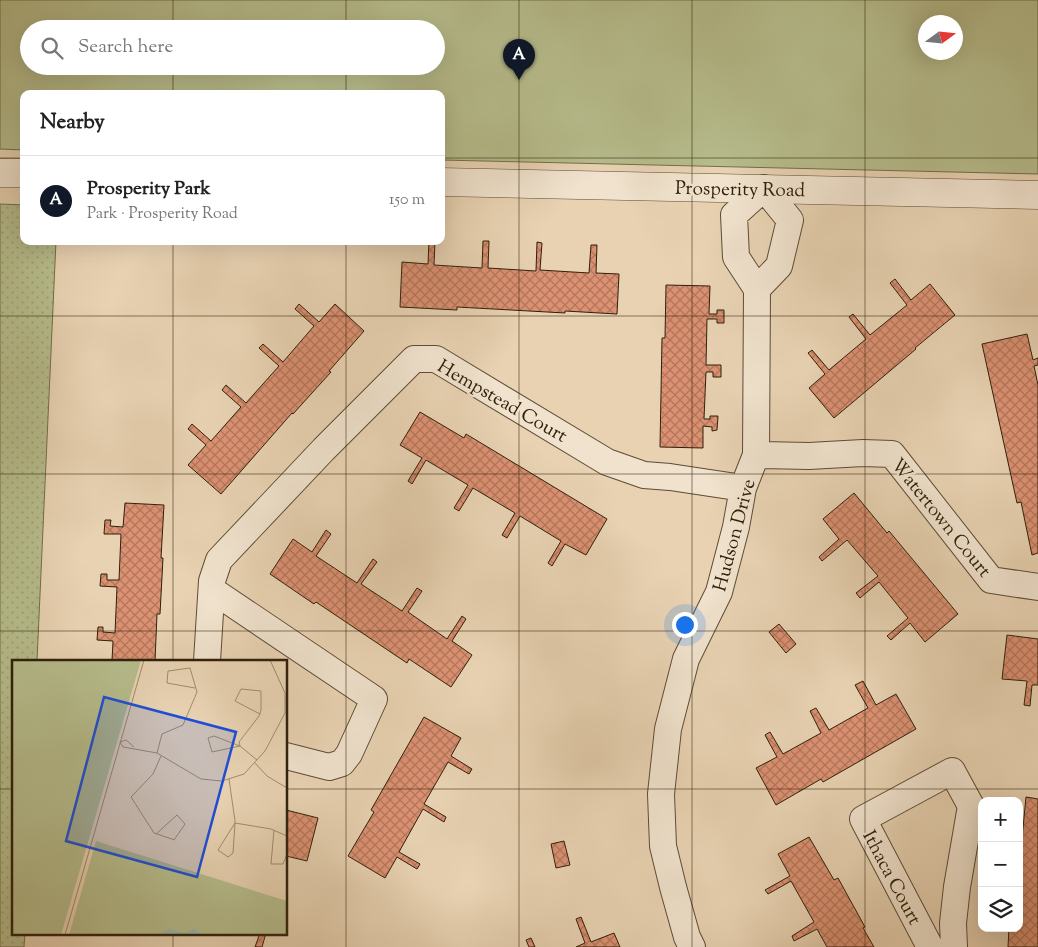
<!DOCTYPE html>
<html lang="en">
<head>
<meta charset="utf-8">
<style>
	body { margin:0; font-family:"Sorts Mill Goudy",serif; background:#f2f2f2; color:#222 }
	.controls { position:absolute; right:15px; bottom:15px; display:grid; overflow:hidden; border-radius:10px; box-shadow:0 5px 20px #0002 }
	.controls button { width:45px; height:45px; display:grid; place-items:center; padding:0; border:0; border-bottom:1px solid #e0e0e0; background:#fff; color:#222; font:25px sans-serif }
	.compass { position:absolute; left:918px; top:15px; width:45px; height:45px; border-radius:50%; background:#fff; box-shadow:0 5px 20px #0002; rotate:75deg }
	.you { position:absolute; left:684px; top:624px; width:18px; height:18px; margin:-12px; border:4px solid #fff; border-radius:50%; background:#1a73e8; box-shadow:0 0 0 8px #1a73e833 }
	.badge { display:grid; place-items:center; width:32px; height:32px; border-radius:50%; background:#111827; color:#fff; font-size:16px; font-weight:700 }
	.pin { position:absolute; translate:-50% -41px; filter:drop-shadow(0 1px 2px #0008) }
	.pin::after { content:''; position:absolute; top:26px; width:18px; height:15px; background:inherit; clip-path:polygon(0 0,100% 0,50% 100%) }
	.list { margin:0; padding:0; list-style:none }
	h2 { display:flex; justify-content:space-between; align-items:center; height:65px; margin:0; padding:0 20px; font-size:21px }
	h2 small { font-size:16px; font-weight:400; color:#767676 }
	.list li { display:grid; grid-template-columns:32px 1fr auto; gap:15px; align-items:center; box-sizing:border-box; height:90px; padding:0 20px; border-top:1px solid #e0e0e0 }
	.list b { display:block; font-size:19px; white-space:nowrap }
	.list p { margin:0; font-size:16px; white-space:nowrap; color:#767676 }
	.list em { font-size:16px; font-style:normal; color:#767676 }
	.icon { flex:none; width:28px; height:28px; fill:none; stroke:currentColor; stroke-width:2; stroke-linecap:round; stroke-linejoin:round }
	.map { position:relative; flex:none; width:1038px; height:947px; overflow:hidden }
	.search { position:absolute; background:#fff; box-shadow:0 5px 20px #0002; left:20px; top:20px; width:425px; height:55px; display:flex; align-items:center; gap:12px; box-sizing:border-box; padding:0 18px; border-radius:28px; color:#767676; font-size:19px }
	.panel { position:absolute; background:#fff; box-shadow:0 5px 20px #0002; left:20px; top:90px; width:425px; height:155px; border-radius:10px }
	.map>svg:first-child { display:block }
</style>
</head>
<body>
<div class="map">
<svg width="1038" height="947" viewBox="0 0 1038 947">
	<defs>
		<pattern id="grass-dots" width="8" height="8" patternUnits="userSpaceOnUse" patternTransform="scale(1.25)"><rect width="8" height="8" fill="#b6bc8c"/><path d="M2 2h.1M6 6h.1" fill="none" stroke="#9da177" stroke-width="1.8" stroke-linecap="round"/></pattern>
		<pattern id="building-cross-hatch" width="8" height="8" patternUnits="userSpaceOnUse" patternTransform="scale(1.25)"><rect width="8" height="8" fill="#dc9172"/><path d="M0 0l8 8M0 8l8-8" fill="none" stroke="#b3765c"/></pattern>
	</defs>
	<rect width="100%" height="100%" fill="#e8d2b2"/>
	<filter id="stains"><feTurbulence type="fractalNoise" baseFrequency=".004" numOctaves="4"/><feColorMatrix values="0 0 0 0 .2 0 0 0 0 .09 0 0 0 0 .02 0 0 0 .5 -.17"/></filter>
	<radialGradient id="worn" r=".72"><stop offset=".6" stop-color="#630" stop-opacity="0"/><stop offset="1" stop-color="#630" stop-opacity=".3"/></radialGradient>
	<path fill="url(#grass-dots)" stroke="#726e4c" d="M 0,204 L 24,205 L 24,241 L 56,241 L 37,661 L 14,661 L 14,933 L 25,933 L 24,947 L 0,947 Z"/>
	<path fill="#b6bc8c" stroke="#726e4c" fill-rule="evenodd" d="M 0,0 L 1038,0 L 1038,174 L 441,160 L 441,94 L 24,94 L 24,150 L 0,149 ZM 926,22 L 956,22 L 956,52 L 926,52 ZM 29,29 L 436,29 L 436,66 L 29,66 Z"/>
	<path fill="url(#building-cross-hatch)" stroke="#2f200b" d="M 429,241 L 435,241 L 434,265 L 482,268 L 483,241 L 489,241 L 488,268 L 536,271 L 537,242 L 542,243 L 540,270 L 589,273 L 591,245 L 597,245 L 596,273 L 619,274 L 617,314 L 565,311 L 565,313 L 457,307 L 457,310 L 400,307 L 402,262 L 428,264 Z
		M 895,279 L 911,300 L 930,284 L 955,315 L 915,348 L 916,349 L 834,418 L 809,388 L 825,374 L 808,353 L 812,350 L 829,370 L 866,339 L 849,317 L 853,314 L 870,335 L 907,305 L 890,283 Z
		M 666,285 L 710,286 L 709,314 L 717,314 L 717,310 L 724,310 L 724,323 L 717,323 L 717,319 L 707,319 L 706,365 L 721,365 L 721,377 L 713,377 L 713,372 L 706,372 L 704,419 L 710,419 L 710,416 L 718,416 L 717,430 L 712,431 L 712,427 L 703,426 L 703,448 L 660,447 L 662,338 L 665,338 Z
		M 299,304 L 319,322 L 335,304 L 364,331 L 329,371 L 331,372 L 293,414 L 292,413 L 221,494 L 188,465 L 206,445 L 188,429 L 192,424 L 211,441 L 241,407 L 222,390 L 226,385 L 246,403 L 279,366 L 259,348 L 263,344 L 283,362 L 314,326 L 295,309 Z
		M 1027,334 L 1033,360 L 1038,358 L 1038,365 L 1034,366 L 1038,385 L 1038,553 L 1032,555 L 1021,502 L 1017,503 L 982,344 Z
		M 420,412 L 464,438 L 466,434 L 607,519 L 586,555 L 565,544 L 552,566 L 548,563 L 561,541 L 520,516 L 507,538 L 502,535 L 515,513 L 473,488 L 459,511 L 454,508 L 468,485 L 426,460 L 412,484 L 408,481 L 422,458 L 400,445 Z
		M 854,493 L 887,533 L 889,531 L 958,614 L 925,642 L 910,623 L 891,640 L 887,636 L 908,618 L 879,582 L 860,598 L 856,593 L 878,576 L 847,540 L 822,561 L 819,557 L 839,539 L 823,519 Z
		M 125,503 L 164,505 L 161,558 L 163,558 L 160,614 L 157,614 L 155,661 L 112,661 L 113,641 L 97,640 L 98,627 L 103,627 L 103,632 L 115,633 L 117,587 L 100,586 L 101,574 L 107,574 L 107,580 L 119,580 L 121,534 L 104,534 L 105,520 L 111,520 L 110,526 L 123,527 Z
		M 326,530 L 331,534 L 316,556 L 357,583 L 373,559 L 377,562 L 361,584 L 402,611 L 417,588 L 422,591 L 408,612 L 447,639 L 462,616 L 466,619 L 452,641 L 472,655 L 451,687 L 409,659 L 407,663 L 316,602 L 314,604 L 270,574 L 293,539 L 312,552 Z
		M 779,624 L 796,644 L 786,653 L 769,632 Z
		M 1007,635 L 1038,639 L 1038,685 L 1032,685 L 1030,706 L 1024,705 L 1027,681 L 1002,679 Z
		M 863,681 L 876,705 L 896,694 L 916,729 L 823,782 L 821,779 L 776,805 L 756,768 L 777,757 L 765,735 L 770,732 L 783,754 L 821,733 L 810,711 L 816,708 L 829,730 L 868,708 L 855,685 Z
		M 424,717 L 461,738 L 451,756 L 472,769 L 469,774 L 448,762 L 424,804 L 446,817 L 444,822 L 423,809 L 399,852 L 420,864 L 417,869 L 397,857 L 385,878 L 348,856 L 374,812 L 371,810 Z
		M 1026,797 L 1038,799 L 1038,947 L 1008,947 L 1009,928 L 1019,928 L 1019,849 L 1021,849 Z
		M 286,810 L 318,818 L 307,861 L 286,856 Z
		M 809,837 L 834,880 L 838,878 L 865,927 L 863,928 L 874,947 L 827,947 L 817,929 L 794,941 L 792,936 L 814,922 L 791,881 L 768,894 L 765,890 L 790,876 L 778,854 Z
		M 564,841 L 570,865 L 556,868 L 551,844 Z
		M 581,917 L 591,942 L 614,933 L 620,947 L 576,947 L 585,943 L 576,919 Z
		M 260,933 L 266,933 L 262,947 L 255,947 Z
		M 531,938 L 535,947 L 529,947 L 526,940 Z"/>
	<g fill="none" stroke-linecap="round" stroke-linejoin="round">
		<g stroke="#5d4c35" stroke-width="28">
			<path id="minor" d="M 756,455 L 809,456 L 863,453 L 892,454 L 991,580 L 1038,587
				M 212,590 L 374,699 L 349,754 L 342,763 L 329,767 L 286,756
				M 207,661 L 212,581 L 219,560 L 324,449 L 414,359 L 436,359 L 607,462 L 644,475 L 670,477 L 743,488
				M 692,947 L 687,937 L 673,887 L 663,846 L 661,794 L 668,729 L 686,659 L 719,592 L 736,527 L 743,488 L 756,455 L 757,289 L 736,257 L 734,215 L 764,188 L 790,220 L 779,266 L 757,289
				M 930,947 L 863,819 L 952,771 L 971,806 L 957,887 L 953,923 L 954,947"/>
		</g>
		<g stroke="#5d4c35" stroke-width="29">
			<path id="tertiary" d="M 0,173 L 24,173
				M 441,182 L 1038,195"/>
		</g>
		<use href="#minor" stroke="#f0e2cd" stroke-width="26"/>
		<use href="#tertiary" stroke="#f0e2cd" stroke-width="28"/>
	</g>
	<path fill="none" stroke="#2f200b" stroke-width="1" stroke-opacity="0.55" d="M 173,0 L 173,29M 346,0 L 346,29M 519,0 L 519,947M 692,0 L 692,947M 865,0 L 865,947M 173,66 L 173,94M 346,66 L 346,94M 0,158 L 24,158M 441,158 L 1038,158M 173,241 L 173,661M 346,241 L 346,947M 0,316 L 1038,316M 0,474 L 1038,474M 0,631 L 1038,631M 0,789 L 14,789M 286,789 L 1038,789M 173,933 L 173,947"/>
	<g text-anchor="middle" stroke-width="4.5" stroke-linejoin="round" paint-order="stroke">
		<g font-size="19" fill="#2f200b" stroke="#f0e2cd">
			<text transform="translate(740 188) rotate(1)" y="7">Prosperity Road</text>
			<text transform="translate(503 400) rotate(30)" y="7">Hempstead Court</text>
			<text transform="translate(942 517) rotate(51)" y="7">Watertown Court</text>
			<text transform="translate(733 535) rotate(-75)" y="7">Hudson Drive</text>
			<text transform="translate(893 877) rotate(62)" y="7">Ithaca Court</text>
		</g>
	</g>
	<g transform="translate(12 660)">
		<rect width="275" height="275" fill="#e8d2b2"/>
		<path d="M 84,181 L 275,241 L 275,275 L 57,275 Z" fill="#b6bc8c"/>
		<path d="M 0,0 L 129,0 L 49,275 L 0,275 Z" fill="#b6bc8c"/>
		<path d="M 158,269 L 172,273 L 182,269 L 192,275 L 144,275 Z" fill="#97b7af"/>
		<path fill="none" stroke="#9e8b6f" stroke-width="1" d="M 122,87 L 114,80 L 108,82 L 111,87 L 145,93 L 189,119 L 210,121 L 232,114 L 253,91 L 273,53 L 273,33 L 258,0M 145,93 L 150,74 L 171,65 L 185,32 L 178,8 L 156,11 L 155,23 L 183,28M 245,100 L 228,86 L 200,92 L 196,78 L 202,76 L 228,86 L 227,82 L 247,56 L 248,54 L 248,53 L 249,50 L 249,31 L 229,29 L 223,41 L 248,54M 243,103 L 255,116 L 275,128M 217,119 L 223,161 L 223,163 L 221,193 L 216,197 L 206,190 L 223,163M 223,163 L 259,169 L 275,176M 262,170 L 259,204 L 271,204 L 275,194M 144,174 L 165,155 L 173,164 L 162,180 L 160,179 L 142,173 L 119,137 L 141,114 L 149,96M 53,275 L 132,0"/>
		<path fill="#1d4ed8" fill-opacity="0.15" stroke="#1d4ed8" stroke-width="2.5" d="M 92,37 L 224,72 L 185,217 L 54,181 Z"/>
		<rect width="275" height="275" fill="none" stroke="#2f200b" stroke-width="2.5"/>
	</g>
	<rect width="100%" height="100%" filter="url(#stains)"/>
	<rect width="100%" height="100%" fill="url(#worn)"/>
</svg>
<div class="controls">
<button>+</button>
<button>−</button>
<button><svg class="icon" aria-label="layers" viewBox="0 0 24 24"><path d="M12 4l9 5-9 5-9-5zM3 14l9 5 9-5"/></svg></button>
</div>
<svg class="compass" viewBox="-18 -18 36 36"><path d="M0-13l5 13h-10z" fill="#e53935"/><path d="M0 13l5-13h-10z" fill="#767676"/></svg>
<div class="you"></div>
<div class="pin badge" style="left:519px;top:80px">A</div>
<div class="search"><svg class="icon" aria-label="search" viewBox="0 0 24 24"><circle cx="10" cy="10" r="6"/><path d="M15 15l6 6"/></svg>Search here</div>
<section class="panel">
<h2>Nearby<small></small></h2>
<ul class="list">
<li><span class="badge">A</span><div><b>Prosperity Park</b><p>Park · Prosperity Road</p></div><em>150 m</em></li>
</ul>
</section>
</div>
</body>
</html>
